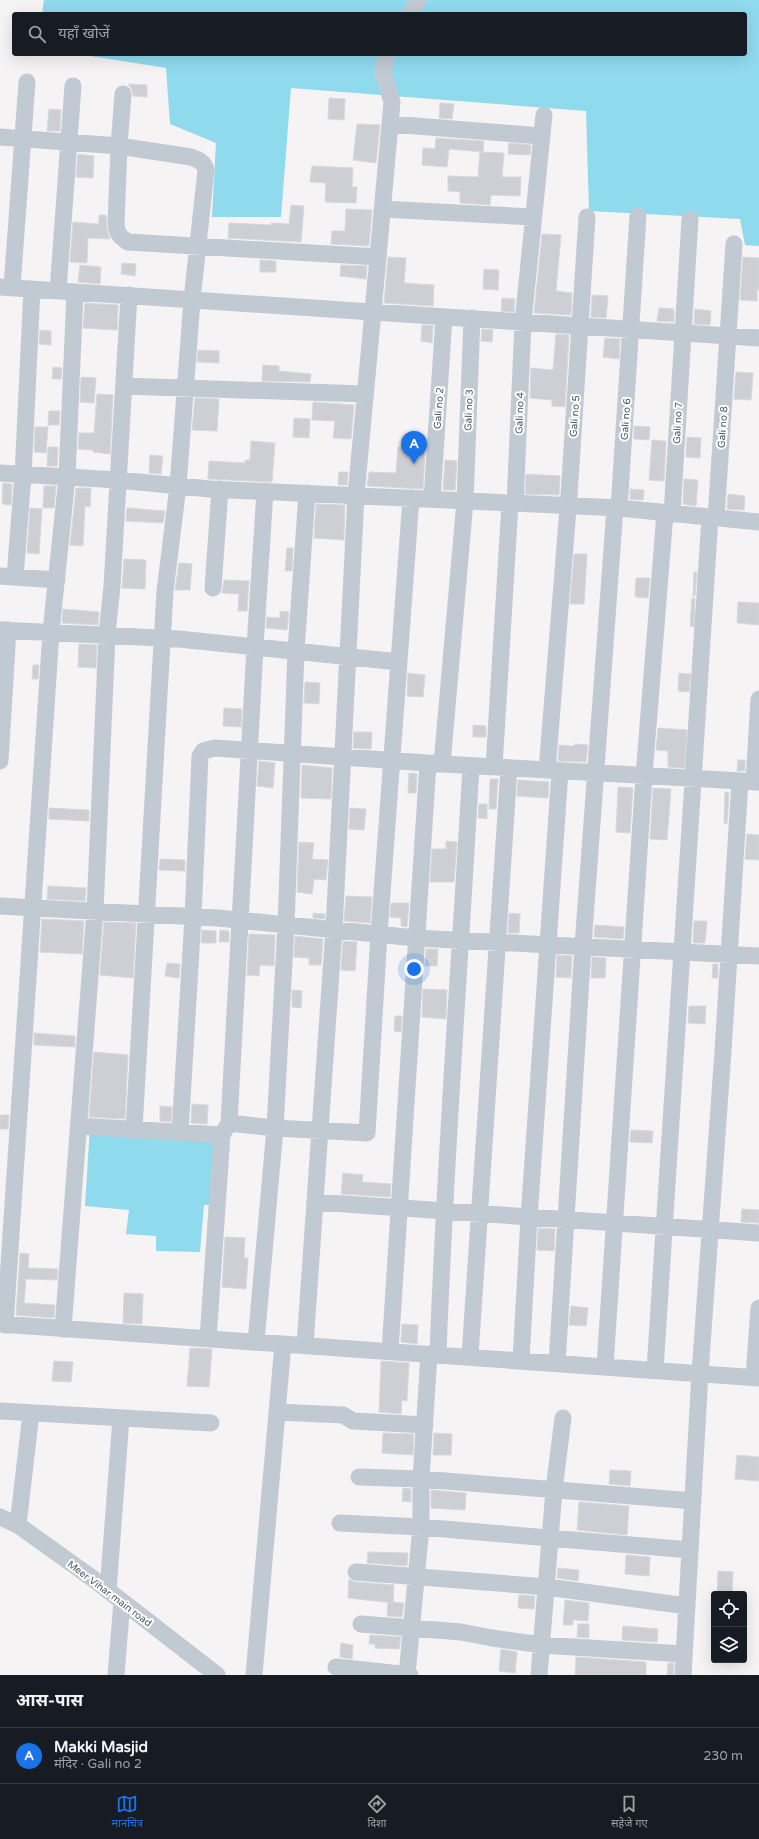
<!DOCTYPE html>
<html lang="hi">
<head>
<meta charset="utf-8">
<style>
	body { margin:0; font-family:"Varela Round","Noto Sans Devanagari",sans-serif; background:#20242c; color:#f1f3f6 }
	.controls { position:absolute; right:12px; bottom:12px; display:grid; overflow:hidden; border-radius:4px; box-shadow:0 4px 16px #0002 }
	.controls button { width:36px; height:36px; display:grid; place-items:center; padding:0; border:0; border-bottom:1px solid #363941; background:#171b24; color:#f1f3f6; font:20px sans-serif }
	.you { position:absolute; left:414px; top:969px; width:14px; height:14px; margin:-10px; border:3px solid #fff; border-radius:50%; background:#1a73e8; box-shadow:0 0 0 6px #1a73e833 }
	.badge { display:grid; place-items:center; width:26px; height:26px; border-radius:50%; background:#1a73e8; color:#fff; font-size:13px; font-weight:700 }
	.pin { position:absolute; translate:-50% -33px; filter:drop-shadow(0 1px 2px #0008) }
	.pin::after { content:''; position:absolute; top:21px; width:14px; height:12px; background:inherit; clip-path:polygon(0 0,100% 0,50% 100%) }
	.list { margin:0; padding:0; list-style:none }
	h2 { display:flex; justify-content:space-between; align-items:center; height:52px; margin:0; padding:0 16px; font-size:17px }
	h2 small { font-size:13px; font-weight:400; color:#9ea1a6 }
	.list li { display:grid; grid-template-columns:26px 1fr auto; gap:12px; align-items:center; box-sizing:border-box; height:56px; padding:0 16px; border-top:1px solid #363941 }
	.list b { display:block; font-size:15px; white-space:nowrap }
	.list p { margin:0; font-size:13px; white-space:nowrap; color:#9ea1a6 }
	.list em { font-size:13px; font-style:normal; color:#9ea1a6 }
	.icon { flex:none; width:22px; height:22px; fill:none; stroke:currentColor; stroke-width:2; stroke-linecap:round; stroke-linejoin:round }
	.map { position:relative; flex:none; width:759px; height:1675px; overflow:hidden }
	.search { position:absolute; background:#171b24; box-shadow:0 4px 16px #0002; left:12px; right:12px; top:12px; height:44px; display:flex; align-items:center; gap:10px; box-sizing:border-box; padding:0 14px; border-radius:4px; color:#9ea1a6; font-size:15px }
	.sheet { height:108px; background:#171b24 }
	nav { display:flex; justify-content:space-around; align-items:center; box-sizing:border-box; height:56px; border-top:1px solid #363941; background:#171b24; font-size:11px; color:#9ea1a6 }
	nav a { display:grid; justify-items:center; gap:2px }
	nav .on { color:#1a73e8 }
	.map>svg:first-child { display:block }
</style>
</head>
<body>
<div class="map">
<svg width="759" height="1675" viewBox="0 0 759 1675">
	<rect width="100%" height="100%" fill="#f5f3f3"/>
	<path fill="#90daee" d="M 44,0 L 759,0 L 759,246 L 745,245 L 740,219 L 589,211 L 586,111 L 291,88 L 281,217 L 212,217 L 216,143 L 170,124 L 166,68 L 78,54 L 745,54 L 745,14 L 42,14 Z
		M 90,1126 L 219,1135 L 215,1205 L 204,1205 L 200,1252 L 156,1251 L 156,1236 L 126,1234 L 129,1210 L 85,1206 Z"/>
	<path fill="#cdcfd5" stroke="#d7d9de" d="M 128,84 L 147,85 L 147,97 L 133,96 L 132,90 Z
		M 329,98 L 345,99 L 344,120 L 328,119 Z
		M 440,103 L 454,104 L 452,119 L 439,118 Z
		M 49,109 L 61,110 L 60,131 L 47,131 Z
		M 357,124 L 380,125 L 376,163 L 353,160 Z
		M 436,138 L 484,141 L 483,152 L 449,149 L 447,167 L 422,165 L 423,148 L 435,149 Z
		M 509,143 L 531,145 L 530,155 L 508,154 Z
		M 480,152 L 504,153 L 502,177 L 521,177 L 520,196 L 491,195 L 490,205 L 460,203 L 460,192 L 448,191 L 448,176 L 478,177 Z
		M 78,154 L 94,156 L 93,178 L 76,177 Z
		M 312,166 L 353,168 L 352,187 L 357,187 L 356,203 L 325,202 L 326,183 L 310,182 Z
		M 291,205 L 304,206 L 301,242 L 228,238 L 229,223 L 271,225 L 271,223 L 289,224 Z
		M 346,209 L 372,210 L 369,246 L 331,244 L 332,231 L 345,231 Z
		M 99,215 L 106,215 L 107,229 L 110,239 L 88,238 L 87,263 L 70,262 L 73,222 L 99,224 Z
		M 542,234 L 561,235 L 556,291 L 572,293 L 571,315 L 534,313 Z
		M 388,257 L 406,258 L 404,283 L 434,285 L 433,306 L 384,303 Z
		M 743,257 L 759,258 L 759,290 L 757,290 L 757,301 L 740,300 Z
		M 260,260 L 276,261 L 276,272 L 260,272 Z
		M 122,263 L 136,264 L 135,276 L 121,274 Z
		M 80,265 L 101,267 L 100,284 L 78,282 Z
		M 341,265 L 367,266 L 366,279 L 340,276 Z
		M 484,269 L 499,270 L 498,290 L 483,289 Z
		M 592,295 L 608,296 L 606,318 L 591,317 Z
		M 502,298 L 515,299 L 514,312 L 501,311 Z
		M 85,303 L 118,305 L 117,330 L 83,328 Z
		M 659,308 L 674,309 L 674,322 L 657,321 Z
		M 695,309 L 711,311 L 710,325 L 694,324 Z
		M 422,325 L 433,326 L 432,343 L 421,341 Z
		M 482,329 L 493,330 L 492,342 L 481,341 Z
		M 40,330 L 51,331 L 51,345 L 39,344 Z
		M 556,334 L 569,335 L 565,407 L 552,406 L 552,400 L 530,398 L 531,368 L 553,370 Z
		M 605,338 L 620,339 L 619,359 L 603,357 Z
		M 198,350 L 219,351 L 219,363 L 197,362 Z
		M 263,365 L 279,366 L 279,371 L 311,374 L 310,382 L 262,381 Z
		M 53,367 L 62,368 L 61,379 L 52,379 Z
		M 736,372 L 753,373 L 751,400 L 734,399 Z
		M 81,377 L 96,378 L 94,403 L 80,402 Z
		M 97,394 L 113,395 L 110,454 L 93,452 L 93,450 L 78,449 L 79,433 L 94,433 Z
		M 195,398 L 219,399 L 217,431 L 192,430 Z
		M 313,402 L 354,405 L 351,439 L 333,438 L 335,421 L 312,420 Z
		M 49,411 L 60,411 L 59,425 L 48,425 Z
		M 294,418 L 310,419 L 309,438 L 293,437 Z
		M 634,426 L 650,427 L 649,440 L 634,439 Z
		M 35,427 L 48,427 L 46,453 L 34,452 Z
		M 687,437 L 701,438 L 700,458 L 686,457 Z
		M 652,440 L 666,441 L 664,481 L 649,480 Z
		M 251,441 L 275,443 L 272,482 L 208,479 L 209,461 L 245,463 L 245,460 L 250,460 Z
		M 48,447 L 58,447 L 57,466 L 47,466 Z
		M 398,447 L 425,449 L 423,489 L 367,486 L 369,472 L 396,473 Z
		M 150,455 L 163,456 L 161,474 L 149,473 Z
		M 445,460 L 457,461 L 455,490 L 443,490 Z
		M 339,472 L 348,472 L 347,485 L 338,485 Z
		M 526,474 L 560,476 L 559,495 L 525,494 Z
		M 684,479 L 698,480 L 696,506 L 683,504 Z
		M 3,483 L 12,484 L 11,505 L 2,504 Z
		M 44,486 L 56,486 L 54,508 L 43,508 Z
		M 76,488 L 91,488 L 90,507 L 85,506 L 83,546 L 70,545 Z
		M 630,489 L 644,490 L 643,500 L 630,499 Z
		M 728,494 L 745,496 L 744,510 L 727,509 Z
		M 316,504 L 345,505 L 344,540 L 314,538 Z
		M 30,508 L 42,509 L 39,554 L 27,553 Z
		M 127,508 L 165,511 L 163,523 L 126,521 Z
		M 287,548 L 293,548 L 292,571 L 285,571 Z
		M 574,554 L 587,554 L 584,604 L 570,604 Z
		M 124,559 L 146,560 L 145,589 L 122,588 Z
		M 179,563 L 192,564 L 190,590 L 175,590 Z
		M 694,572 L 697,572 L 695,596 L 693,596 Z
		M 636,578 L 650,578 L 648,598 L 635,597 Z
		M 224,580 L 249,581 L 247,611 L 238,611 L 239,594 L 222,593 Z
		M 692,598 L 695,598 L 694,627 L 690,626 Z
		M 738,602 L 759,603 L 759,625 L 737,623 Z
		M 63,609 L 99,612 L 98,625 L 62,623 Z
		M 280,611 L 289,612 L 287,630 L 266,628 L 267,617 L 280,618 Z
		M 79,644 L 97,645 L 96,668 L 78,667 Z
		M 33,665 L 39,665 L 38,679 L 32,679 Z
		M 408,673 L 425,675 L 423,697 L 407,696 Z
		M 679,673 L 691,674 L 689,692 L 678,691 Z
		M 305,682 L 320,683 L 319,704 L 304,703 Z
		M 224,708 L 242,709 L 241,727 L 223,726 Z
		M 473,725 L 486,726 L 486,737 L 473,737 Z
		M 658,728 L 687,730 L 685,768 L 668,767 L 668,751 L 656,750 Z
		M 354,732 L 372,732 L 371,749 L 353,748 Z
		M 575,744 L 588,745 L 586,762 L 558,761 L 559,745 L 574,746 Z
		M 738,760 L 745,760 L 745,771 L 737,771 Z
		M 259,761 L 275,763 L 273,788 L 257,786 Z
		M 302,765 L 332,768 L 331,799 L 301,798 Z
		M 409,773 L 417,774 L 416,793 L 408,793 Z
		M 490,779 L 498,779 L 496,809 L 489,809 Z
		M 518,780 L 549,782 L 548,798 L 517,796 Z
		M 618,787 L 633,788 L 630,833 L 616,832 Z
		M 653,788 L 671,789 L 667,840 L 650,839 Z
		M 725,792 L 729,793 L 727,824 L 724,823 Z
		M 479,804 L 487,804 L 487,819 L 478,818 Z
		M 49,808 L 89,810 L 89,821 L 49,819 Z
		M 350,808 L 366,809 L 364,830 L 349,829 Z
		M 747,834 L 759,835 L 759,860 L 745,859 Z
		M 446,841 L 457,842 L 454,882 L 430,882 L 432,849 L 446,849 Z
		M 299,842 L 314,843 L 312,859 L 328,860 L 326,880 L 314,879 L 312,894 L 297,892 Z
		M 160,859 L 185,860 L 185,871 L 159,870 Z
		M 48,886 L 86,888 L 85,901 L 47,899 Z
		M 346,896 L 372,897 L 370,923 L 344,921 Z
		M 391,903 L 409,903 L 407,927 L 401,926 L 401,918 L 390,917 Z
		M 313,913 L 325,914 L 325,919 L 313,918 Z
		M 509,913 L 520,914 L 519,933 L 508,933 Z
		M 42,919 L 84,921 L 82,954 L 40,952 Z
		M 694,921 L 707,921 L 705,943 L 693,943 Z
		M 104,922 L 136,923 L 133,978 L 100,975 Z
		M 595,925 L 624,927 L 623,939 L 594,937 Z
		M 202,930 L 216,931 L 216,943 L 201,943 Z
		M 220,930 L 229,931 L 229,942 L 219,942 Z
		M 249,934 L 275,935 L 274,966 L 260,965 L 259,976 L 247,975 Z
		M 295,936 L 323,939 L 321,965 L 309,965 L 309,958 L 294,957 Z
		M 343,941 L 357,942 L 355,971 L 341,970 Z
		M 426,949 L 438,949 L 437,966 L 425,966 Z
		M 557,955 L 572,956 L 571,978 L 556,977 Z
		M 592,957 L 606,958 L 605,978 L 591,978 Z
		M 167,963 L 180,964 L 179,978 L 165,976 Z
		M 713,964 L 718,964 L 718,978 L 712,978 Z
		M 423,989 L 447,990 L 446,1019 L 422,1017 Z
		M 292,990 L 302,991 L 301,1008 L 292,1007 Z
		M 689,1006 L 706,1006 L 705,1024 L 688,1023 Z
		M 395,1016 L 402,1016 L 401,1032 L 394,1031 Z
		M 34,1033 L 75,1036 L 75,1047 L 34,1045 Z
		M 94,1052 L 128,1055 L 125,1119 L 89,1117 Z
		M 192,1104 L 208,1105 L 207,1124 L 191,1123 Z
		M 160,1106 L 172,1107 L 171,1122 L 160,1121 Z
		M 0,1115 L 9,1115 L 8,1129 L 0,1129 Z
		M 631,1130 L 653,1131 L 652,1143 L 630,1142 Z
		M 343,1173 L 363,1175 L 362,1182 L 391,1184 L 390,1197 L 341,1194 Z
		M 742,1209 L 759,1210 L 759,1223 L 741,1222 Z
		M 538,1228 L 555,1229 L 554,1251 L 537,1250 Z
		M 225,1237 L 245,1238 L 244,1258 L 248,1258 L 246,1289 L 222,1287 Z
		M 20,1253 L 29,1254 L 28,1268 L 58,1269 L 57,1280 L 26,1279 L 24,1303 L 55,1305 L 54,1318 L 16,1315 Z
		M 124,1293 L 143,1294 L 142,1324 L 123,1323 Z
		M 571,1306 L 588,1308 L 586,1326 L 569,1325 Z
		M 402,1324 L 418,1325 L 417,1344 L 401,1342 Z
		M 190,1348 L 212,1349 L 209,1387 L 187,1386 Z
		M 54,1361 L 73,1362 L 71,1382 L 52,1381 Z
		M 381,1361 L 409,1363 L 407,1401 L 402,1400 L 401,1414 L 379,1412 Z
		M 383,1433 L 414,1434 L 413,1455 L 382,1453 Z
		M 434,1433 L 452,1434 L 451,1455 L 433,1455 Z
		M 737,1455 L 759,1457 L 759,1481 L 735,1479 Z
		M 610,1470 L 631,1471 L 630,1486 L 609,1484 Z
		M 403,1488 L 411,1489 L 411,1502 L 402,1501 Z
		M 431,1490 L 466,1493 L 465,1510 L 431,1508 Z
		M 579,1502 L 629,1506 L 627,1535 L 577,1530 Z
		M 368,1552 L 408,1553 L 407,1566 L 367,1563 Z
		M 626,1555 L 650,1557 L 649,1576 L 625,1574 Z
		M 558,1568 L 579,1570 L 578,1581 L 557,1578 Z
		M 718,1571 L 733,1572 L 732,1594 L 717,1594 Z
		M 349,1579 L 355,1582 L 394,1585 L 393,1603 L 348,1598 Z
		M 519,1595 L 535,1596 L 534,1609 L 518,1608 Z
		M 565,1600 L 589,1603 L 588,1621 L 573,1620 L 573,1625 L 563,1625 Z
		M 388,1602 L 404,1603 L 402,1617 L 387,1616 Z
		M 578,1624 L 589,1624 L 589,1638 L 577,1637 Z
		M 623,1626 L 658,1629 L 657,1642 L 622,1640 Z
		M 370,1635 L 401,1637 L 399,1649 L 375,1648 L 375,1644 L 369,1644 Z
		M 341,1643 L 353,1645 L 352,1659 L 340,1657 Z
		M 501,1649 L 517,1652 L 515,1673 L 499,1671 Z
		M 576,1657 L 646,1662 L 646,1675 L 575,1675 Z
		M 668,1663 L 674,1663 L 673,1675 L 667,1675 Z"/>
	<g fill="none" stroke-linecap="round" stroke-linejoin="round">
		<path stroke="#c1cad2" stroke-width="17" d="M 410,14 L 418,0
			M 123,94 L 119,146 L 116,224 C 117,234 120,237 128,242 L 378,257 L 356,495 L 334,929 L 305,1345
			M 391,124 L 541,136
			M 0,137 L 119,146 L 191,157 C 199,160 204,162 206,170 L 192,300 L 178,486 L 165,591 L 134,1129
			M 382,209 L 533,217
			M 378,257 L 392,102 L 383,73 L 386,54
			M 0,287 L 759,338
			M 12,287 L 27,82
			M 58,291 L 73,86
			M 124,386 L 365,394
			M 0,473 L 118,480 L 210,489 L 619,508 L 759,522
			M 432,499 L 444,317
			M 515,504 L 523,322 L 544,115
			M 619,508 L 638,216
			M 672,514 L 690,219
			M 716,518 L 734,244
			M 0,576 L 57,580
			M 15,577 L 23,475 L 32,289
			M 213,588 L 220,489
			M 0,630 L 179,639 L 399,662
			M 0,761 L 8,630
			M 442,764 L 465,501 L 472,318
			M 494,767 L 510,504
			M 547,771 L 569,496 L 587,217
			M 754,782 L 759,699
			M 0,906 L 218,918 L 416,938 L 759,956
			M 229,1123 L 255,647 L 265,491
			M 79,1126 L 222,1135 L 229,1123 L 275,1128 L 367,1133 L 379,934 L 411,498
			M 180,1132 L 193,917 L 200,756 L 203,751 L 215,748 L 442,764 L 759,782
			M 316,1202 L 759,1233
			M 0,1324 L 759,1378
			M 5,1325 L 51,632 L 67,477 L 75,292
			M 63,1329 L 95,911 L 107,635 L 112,586 L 129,295
			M 208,1339 L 222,1135
			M 256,1342 L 275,1128 L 286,925 L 296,651 L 307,493
			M 390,1351 L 428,763
			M 438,1354 C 445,1158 460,962 471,766
			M 470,1356 L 509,768
			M 521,1360 L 529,1218 L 560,771
			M 557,1363 L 583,946 L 615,508
			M 605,1366 L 644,776 L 665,513
			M 655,1370 C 672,1086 694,802 710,517
			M 754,1377 L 759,1308
			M 0,1411 L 211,1423
			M 277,1412 L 343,1415 L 353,1421 L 425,1425
			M 359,1477 L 421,1479 L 693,1501
			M 0,1517 L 18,1525 L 92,1578 L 217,1675
			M 340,1523 L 421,1527 L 690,1550
			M 18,1525 L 31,1413
			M 356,1572 L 547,1587 L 687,1606
			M 108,1591 L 121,1418
			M 361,1624 L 461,1632 L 492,1638 L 542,1645 L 684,1654
			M 336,1667 L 410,1675
			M 116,1675 L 122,1601
			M 254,1675 L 283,1344
			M 407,1675 L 421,1527 L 421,1479 L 429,1354
			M 539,1675 L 554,1490 L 563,1418
			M 683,1675 L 700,1373 L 723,1051 L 740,781"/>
	</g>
	<g text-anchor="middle" stroke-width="4" stroke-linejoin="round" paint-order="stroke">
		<g font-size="10" fill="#4a5661" stroke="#fff">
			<text transform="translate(438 408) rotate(-86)" y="4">Gali no 2</text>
			<text transform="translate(468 410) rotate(-88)" y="4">Gali no 3</text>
			<text transform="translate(519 413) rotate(-88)" y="4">Gali no 4</text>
			<text transform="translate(574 416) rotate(-86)" y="4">Gali no 5</text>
			<text transform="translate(625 419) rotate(-86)" y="4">Gali no 6</text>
			<text transform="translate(677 423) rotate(-87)" y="4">Gali no 7</text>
			<text transform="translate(722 427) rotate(-86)" y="4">Gali no 8</text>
			<text transform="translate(110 1593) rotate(37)" y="4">Meer Vihar main road</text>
		</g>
	</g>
</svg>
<div class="controls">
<button><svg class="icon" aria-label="locate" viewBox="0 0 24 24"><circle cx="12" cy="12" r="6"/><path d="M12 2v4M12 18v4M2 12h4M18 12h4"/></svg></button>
<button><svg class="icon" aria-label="layers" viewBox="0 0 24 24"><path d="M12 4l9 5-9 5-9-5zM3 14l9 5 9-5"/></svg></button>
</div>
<div class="you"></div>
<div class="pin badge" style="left:414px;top:464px">A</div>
<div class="search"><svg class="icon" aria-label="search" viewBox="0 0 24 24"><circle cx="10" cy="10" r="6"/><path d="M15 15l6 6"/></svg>यहाँ खोजें</div>
</div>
<section class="sheet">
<h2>आस-पास<small></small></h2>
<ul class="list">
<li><span class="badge">A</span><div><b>Makki Masjid</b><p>मंदिर · Gali no 2</p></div><em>230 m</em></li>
</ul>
</section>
<nav>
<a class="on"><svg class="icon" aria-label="map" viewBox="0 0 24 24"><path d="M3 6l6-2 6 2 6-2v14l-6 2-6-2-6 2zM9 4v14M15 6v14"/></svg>मानचित्र</a>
<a><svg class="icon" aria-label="directions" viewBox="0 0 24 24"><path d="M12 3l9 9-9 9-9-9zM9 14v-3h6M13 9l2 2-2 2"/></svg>दिशा</a>
<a><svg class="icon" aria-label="saved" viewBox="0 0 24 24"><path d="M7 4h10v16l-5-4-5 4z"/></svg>सहेजे गए</a>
</nav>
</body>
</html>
